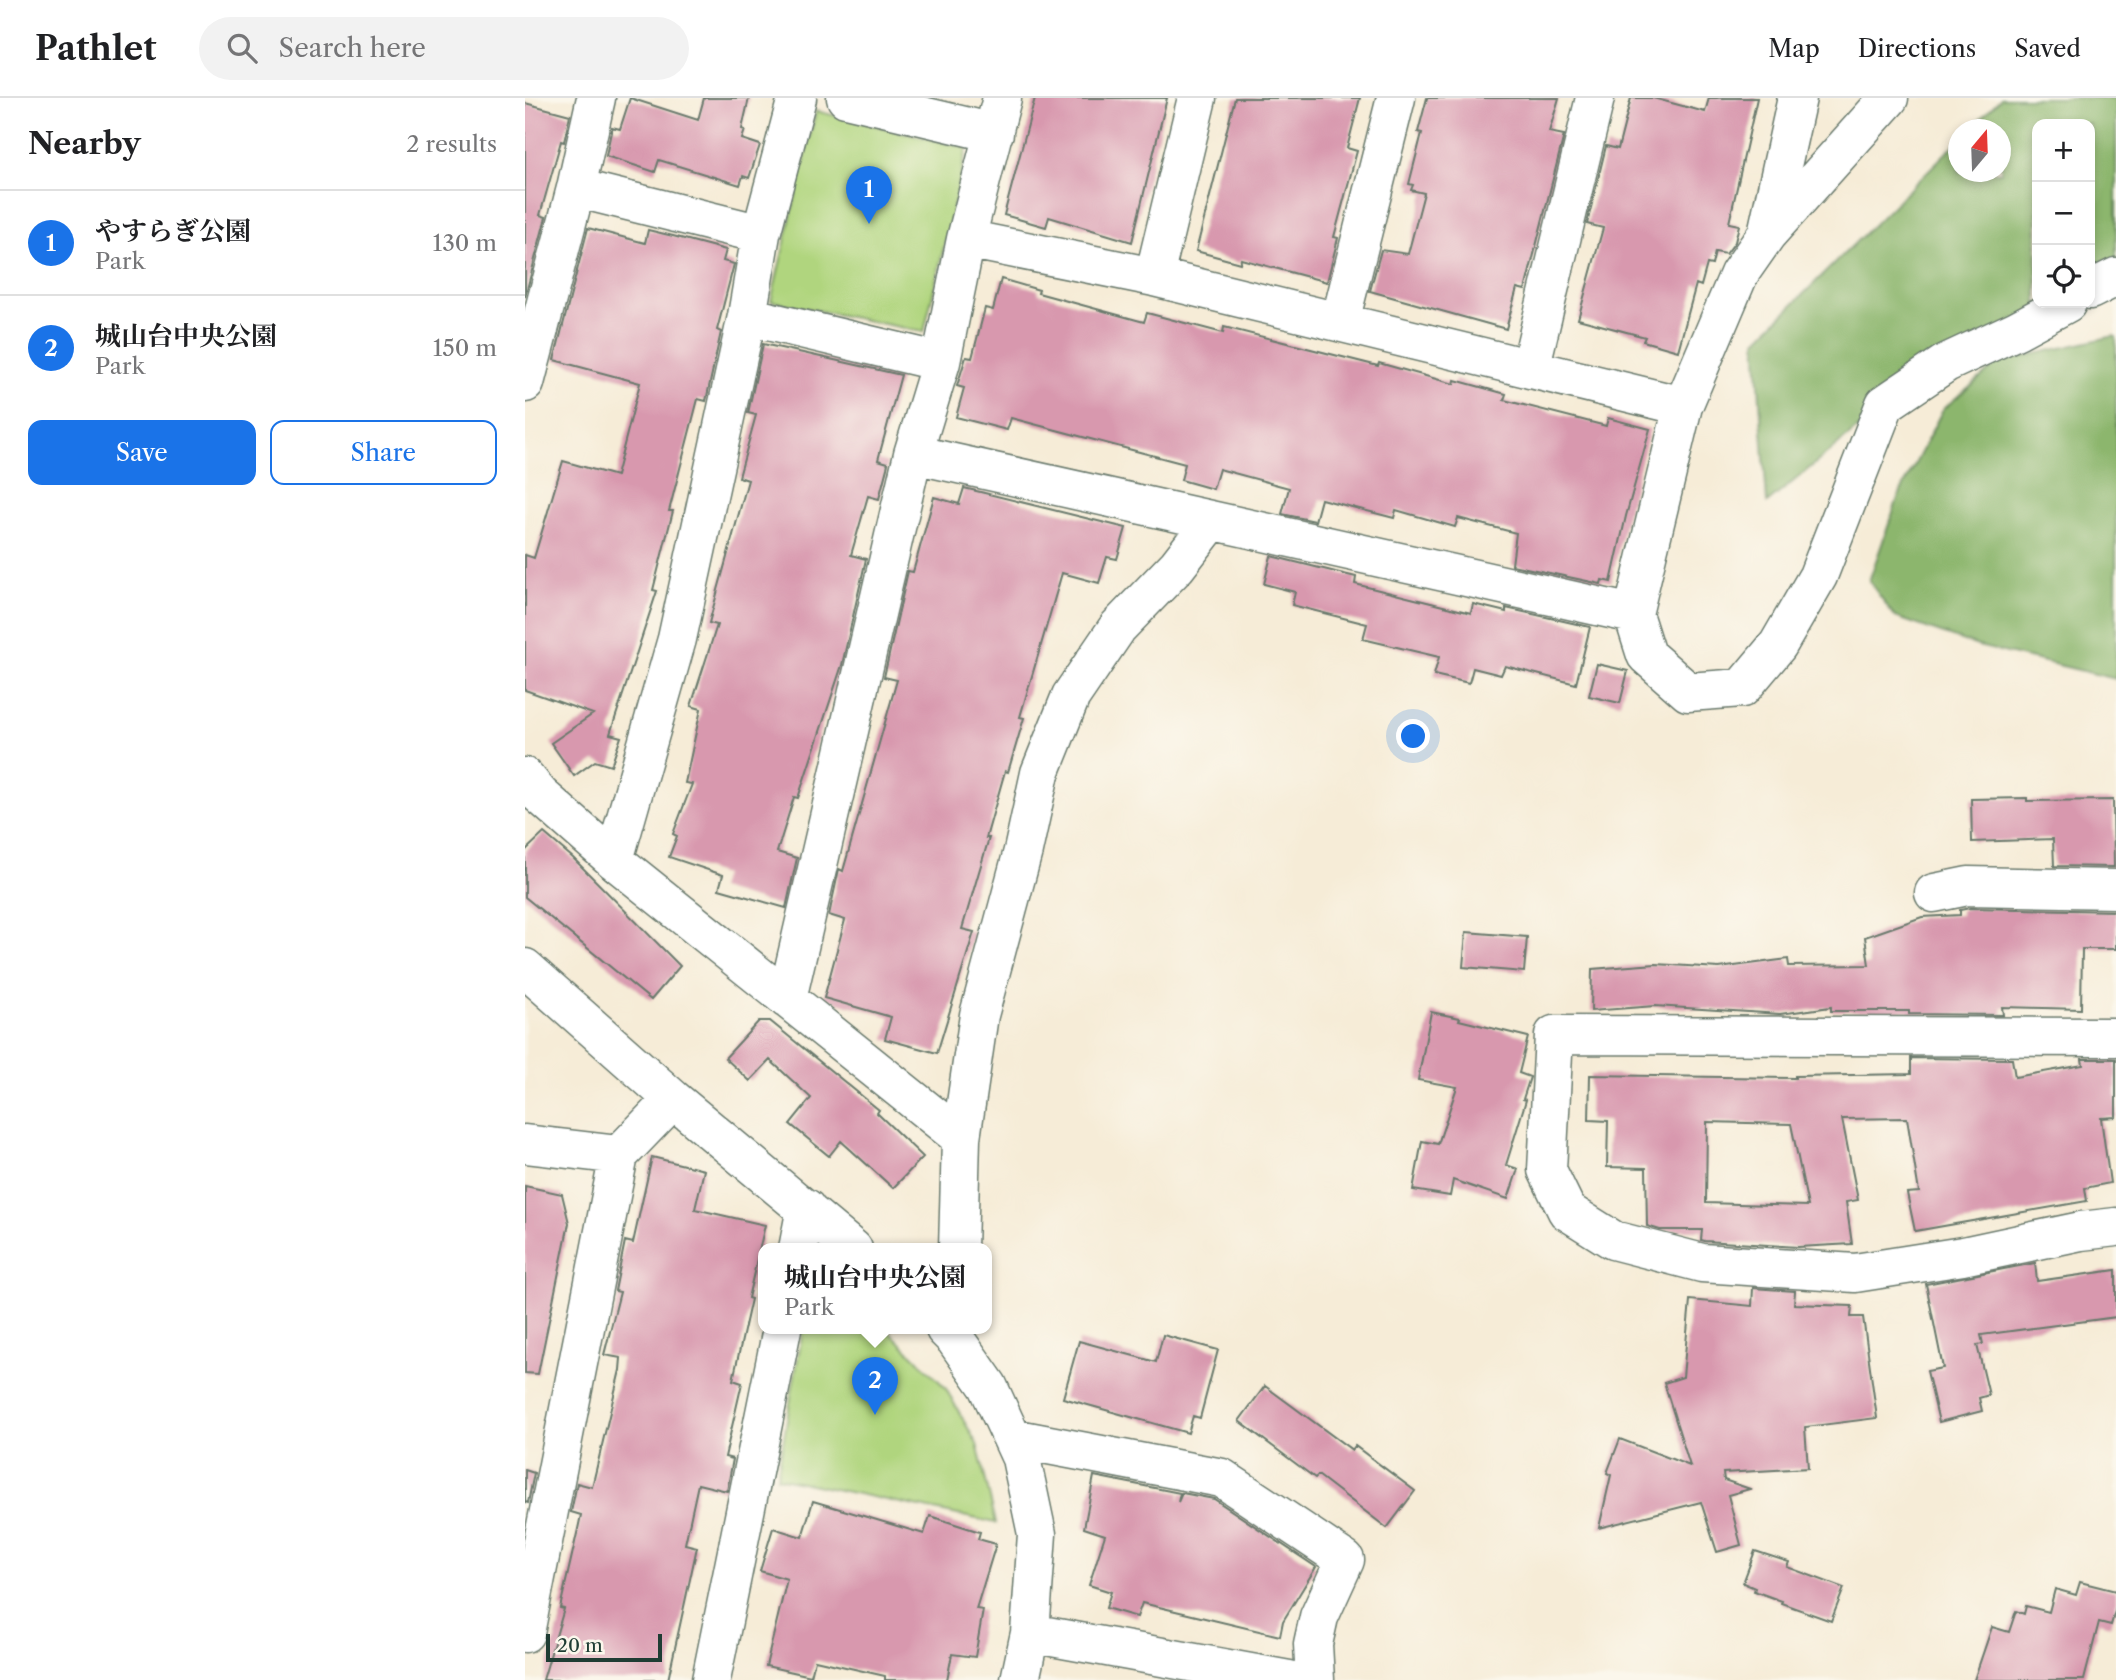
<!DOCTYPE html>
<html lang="en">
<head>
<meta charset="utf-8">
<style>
	body { margin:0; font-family:"Libre Caslon Text","Noto Serif JP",serif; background:#f2f2f2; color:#202124 }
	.controls { position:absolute; right:21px; top:21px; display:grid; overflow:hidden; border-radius:14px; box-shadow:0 4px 10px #0003 }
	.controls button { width:63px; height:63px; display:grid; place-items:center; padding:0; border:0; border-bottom:2px solid #e0e0e0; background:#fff; color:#202124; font:35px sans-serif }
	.compass { position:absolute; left:1423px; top:21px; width:63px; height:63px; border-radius:50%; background:#fff; box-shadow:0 4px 10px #0003; rotate:19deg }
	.scale { position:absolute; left:21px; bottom:18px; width:116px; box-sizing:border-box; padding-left:7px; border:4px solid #1f3d34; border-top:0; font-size:19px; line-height:24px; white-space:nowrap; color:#1f3d34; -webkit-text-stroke:5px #fbf7ec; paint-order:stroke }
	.you { position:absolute; left:889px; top:639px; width:24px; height:24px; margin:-18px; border:5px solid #fff; border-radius:50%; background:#1a73e8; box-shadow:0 0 0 10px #1a73e833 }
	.badge { display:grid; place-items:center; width:46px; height:46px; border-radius:50%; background:#1a73e8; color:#fff; font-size:23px; font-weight:700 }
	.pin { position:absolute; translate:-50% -58px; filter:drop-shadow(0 2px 4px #0008) }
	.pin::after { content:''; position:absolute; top:37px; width:24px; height:21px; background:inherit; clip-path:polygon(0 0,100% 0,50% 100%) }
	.popup { position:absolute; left:233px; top:1145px; width:234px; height:91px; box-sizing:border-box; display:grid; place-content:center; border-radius:14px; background:#fff; filter:drop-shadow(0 2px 5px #0005); font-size:23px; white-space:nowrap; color:#757577 }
	.popup b { font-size:26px; color:#202124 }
	.popup::after { content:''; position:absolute; left:50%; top:100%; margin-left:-14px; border:14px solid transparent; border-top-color:#fff }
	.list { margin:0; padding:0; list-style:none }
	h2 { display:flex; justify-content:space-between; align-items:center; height:91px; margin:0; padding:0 28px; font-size:30px }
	h2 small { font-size:23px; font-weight:400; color:#757577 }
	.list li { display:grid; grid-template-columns:46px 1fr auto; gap:21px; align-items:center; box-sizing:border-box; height:105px; padding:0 28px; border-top:2px solid #e0e0e0 }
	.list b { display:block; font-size:26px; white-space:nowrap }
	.list p { margin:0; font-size:23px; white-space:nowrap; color:#757577 }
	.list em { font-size:23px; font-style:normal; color:#757577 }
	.actions { display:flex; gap:14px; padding:21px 28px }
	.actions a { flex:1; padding:16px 0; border:2px solid #1a73e8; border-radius:14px; text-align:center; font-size:24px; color:#1a73e8 }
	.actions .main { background:#1a73e8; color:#fff }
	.icon { flex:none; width:38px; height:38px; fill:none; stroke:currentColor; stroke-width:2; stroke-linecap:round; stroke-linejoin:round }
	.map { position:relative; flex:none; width:1591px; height:1582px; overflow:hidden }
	header { display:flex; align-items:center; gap:42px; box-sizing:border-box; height:98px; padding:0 35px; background:#fff; border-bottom:2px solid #e0e0e0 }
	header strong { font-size:33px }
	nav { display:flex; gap:38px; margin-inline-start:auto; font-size:24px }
	.search { width:490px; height:63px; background:#f2f2f2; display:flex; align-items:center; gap:18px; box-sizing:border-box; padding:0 24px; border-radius:38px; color:#757577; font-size:26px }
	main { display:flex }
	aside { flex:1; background:#fff }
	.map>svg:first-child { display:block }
</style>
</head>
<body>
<header>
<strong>Pathlet</strong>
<div class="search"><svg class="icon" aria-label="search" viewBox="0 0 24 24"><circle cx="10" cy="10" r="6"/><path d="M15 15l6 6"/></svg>Search here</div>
<nav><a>Map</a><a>Directions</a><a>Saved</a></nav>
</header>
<main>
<aside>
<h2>Nearby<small>2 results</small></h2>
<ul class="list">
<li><span class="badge">1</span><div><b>やすらぎ公園</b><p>Park</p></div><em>130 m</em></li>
<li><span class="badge">2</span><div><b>城山台中央公園</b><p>Park</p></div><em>150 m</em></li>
</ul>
<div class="actions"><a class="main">Save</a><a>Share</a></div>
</aside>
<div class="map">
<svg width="1591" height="1582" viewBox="0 0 1591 1582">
	<rect width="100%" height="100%" fill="#fbf7ec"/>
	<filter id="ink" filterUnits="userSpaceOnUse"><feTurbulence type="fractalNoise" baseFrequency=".0143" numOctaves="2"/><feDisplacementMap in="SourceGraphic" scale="14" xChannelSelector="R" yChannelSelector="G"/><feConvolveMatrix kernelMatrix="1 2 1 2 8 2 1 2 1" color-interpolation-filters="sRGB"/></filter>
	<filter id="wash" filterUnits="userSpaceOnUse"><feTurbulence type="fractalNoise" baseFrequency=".00686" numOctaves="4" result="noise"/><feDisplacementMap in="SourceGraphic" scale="28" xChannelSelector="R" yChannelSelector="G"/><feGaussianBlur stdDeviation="1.57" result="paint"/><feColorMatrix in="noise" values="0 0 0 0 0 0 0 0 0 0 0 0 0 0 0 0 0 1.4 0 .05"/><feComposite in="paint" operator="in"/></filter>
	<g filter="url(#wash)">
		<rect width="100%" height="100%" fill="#f6ecd7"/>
		<path fill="#b0d57e" stroke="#688959" stroke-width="2" d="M 291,13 L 442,50 L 399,234 L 246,203 Z
			M 278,1231 L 362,1231 L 420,1289 L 452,1346 L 471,1425 L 252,1379 Z"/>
		<path fill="#8cb66d" stroke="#567a50" stroke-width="2" fill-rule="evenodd" d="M 1476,0 L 1591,0 L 1591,197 L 1430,251 L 1242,405 L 1231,243 L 1433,43 L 1434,74 L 1476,74 L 1476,32 L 1445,31 ZM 1512,26 L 1565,26 L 1565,205 L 1512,205 Z
			M 1589,238 L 1591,239 L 1591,581 L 1453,548 L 1370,519 L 1344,483 L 1373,400 L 1418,311 L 1474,264 Z"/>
		<g id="blocks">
			<path fill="#d898ae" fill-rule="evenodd" d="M 105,0 L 173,22 L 179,0 L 224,0 L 217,31 L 220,32 L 217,41 L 235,47 L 224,80 L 218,78 L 215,87 L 134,62 L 130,74 L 81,58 L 87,29 L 95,31 Z
				M 510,0 L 642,0 L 607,144 L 524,119 L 521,129 L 479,117 Z
				M 710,0 L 835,0 L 822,50 L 832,53 L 809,139 L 813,140 L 802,184 L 716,161 L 715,165 L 671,153 Z
				M 902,0 L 1034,0 L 1024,34 L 1039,37 L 1000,192 L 992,190 L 981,231 L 845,193 L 856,152 L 883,156 L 899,95 L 886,92 L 888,87 L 884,86 L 897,35 L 893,34 Z
				M 1106,0 L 1128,0 L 1180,14 L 1184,0 L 1232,0 L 1204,125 L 1214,127 L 1210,144 L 1201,156 L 1190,154 L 1187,167 L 1182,166 L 1176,188 L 1171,186 L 1153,253 L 1118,243 L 1120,239 L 1053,221 L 1078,130 L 1062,126 L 1081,48 L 1093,51 Z
				M 0,5 L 45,17 L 39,44 L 36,43 L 15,117 L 21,119 L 0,199 Z
				M 63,130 L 120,145 L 123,132 L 148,138 L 201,152 L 198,163 L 209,166 L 192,232 L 196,234 L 181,303 L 173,301 L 144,413 L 148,413 L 128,492 L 132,493 L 85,636 L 96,639 L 86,668 L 70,663 L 49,678 L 26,645 L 68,616 L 0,592 L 0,457 L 9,460 L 38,363 L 91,378 L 115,285 L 29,262 Z
				M 476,181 L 514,192 L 513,195 L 619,224 L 622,215 L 698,235 L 699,229 L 853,268 L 854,265 L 929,286 L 930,282 L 981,296 L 979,302 L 1081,328 L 1083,320 L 1125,331 L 1101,418 L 1086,484 L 1077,482 L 1076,486 L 987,467 L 991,435 L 933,420 L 930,429 L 871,412 L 869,420 L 796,401 L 790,423 L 757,416 L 764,390 L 694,371 L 688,391 L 656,382 L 660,366 L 486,320 L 482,332 L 431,319 L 439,290 L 432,288 L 441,259 L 447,260 L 460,210 L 468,212 Z
				M 238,246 L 376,277 L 353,362 L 363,365 L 362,370 L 354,401 L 343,398 L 326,457 L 341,461 L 317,567 L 273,700 L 269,699 L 252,754 L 272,760 L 261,810 L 194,791 L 198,777 L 144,759 L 152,738 L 148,736 L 167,686 L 160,685 L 176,611 L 166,608 L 192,527 L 184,525 L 223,382 L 214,379 L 231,317 L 223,315 Z
				M 439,390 L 601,430 L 592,461 L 582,459 L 574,485 L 537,475 L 495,619 L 499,620 L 483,674 L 480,673 L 461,740 L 464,740 L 437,831 L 449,834 L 412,955 L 360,941 L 366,919 L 299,900 L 320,822 L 304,817 L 314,771 L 318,773 L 372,582 L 359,579 L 383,473 L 388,474 L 409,399 L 434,406 Z
				M 746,458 L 831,479 L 830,486 L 946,515 L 948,506 L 981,514 L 981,510 L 1065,529 L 1051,586 L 980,568 L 976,577 L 948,570 L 944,585 L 909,577 L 914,559 L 838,541 L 842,526 L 767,507 L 770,494 L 739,486 Z
				M 1072,566 L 1103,573 L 1095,605 L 1064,598 Z
				M 1502,700 L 1502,703 L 1588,702 L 1589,769 L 1529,768 L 1528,741 L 1447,744 L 1446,701 Z
				M 19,735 L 48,760 L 155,868 L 126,902 L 0,799 L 0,753 Z
				M 1445,810 L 1591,813 L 1591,851 L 1557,851 L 1556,911 L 1477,909 L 1478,917 L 1384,916 L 1384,913 L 1306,913 L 1306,909 L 1255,916 L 1130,908 L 1066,913 L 1067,871 L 1131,866 L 1194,870 L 1263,861 L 1264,868 L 1344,867 L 1340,839 L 1397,819 L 1435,817 L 1435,812 Z
				M 941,834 L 1002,839 L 999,874 L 938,869 Z
				M 906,914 L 935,920 L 934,922 L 1003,939 L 994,975 L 1005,979 L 998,1001 L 1001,1002 L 981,1067 L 993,1071 L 983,1101 L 928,1082 L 925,1098 L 888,1092 L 897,1043 L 913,1046 L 932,989 L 893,982 Z
				M 234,923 L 245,923 L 354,1012 L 352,1015 L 398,1059 L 368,1090 L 316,1043 L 304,1058 L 265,1026 L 286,1000 L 245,962 L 225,983 L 200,960 Z
				M 1386,960 L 1487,961 L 1490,979 L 1558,967 L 1557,961 L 1591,961 L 1591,1019 L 1576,1020 L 1585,1085 L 1560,1090 L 1562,1103 L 1390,1133 L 1382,1095 L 1394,1094 L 1382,1020 L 1317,1021 L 1333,1102 L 1321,1104 L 1327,1146 L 1273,1149 L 1180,1143 L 1176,1142 L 1177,1132 L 1135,1132 L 1122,1128 L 1121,1070 L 1082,1069 L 1083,1023 L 1064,1022 L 1065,977 L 1270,980 L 1270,978 L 1386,976 ZM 1182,1024 L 1266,1026 L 1283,1108 L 1181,1105 Z
				M 127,1059 L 179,1072 L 170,1111 L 240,1127 L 223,1200 L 226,1201 L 208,1282 L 217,1285 L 200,1359 L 208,1361 L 202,1393 L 173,1386 L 160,1446 L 172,1449 L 143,1582 L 18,1582 L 39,1511 L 35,1510 L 53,1431 L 56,1417 L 46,1414 L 52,1385 L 67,1389 L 95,1272 L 96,1260 L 79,1257 L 95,1194 L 90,1193 L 100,1143 L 108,1145 Z
				M 0,1088 L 37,1096 L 44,1125 L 13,1276 L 0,1275 Z
				M 1510,1165 L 1512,1183 L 1591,1172 L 1591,1219 L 1456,1237 L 1458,1246 L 1452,1247 L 1464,1297 L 1454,1300 L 1457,1313 L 1414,1324 L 1402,1273 L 1418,1270 L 1401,1186 Z
				M 1228,1190 L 1270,1193 L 1269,1206 L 1327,1208 L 1326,1219 L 1338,1219 L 1352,1320 L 1280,1329 L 1283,1370 L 1198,1375 L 1199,1382 L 1225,1391 L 1203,1397 L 1216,1447 L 1192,1454 L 1176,1404 L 1074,1430 L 1086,1377 L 1082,1375 L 1095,1341 L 1165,1368 L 1139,1285 L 1158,1279 L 1165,1202 L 1227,1208 Z
				M 638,1237 L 693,1252 L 675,1320 L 668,1318 L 663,1335 L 538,1300 L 554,1243 L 631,1264 Z
				M 740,1288 L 827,1352 L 830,1348 L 890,1393 L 862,1430 L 793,1377 L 790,1380 L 714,1323 Z
				M 0,1372 L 9,1375 L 3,1405 L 0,1404 Z
				M 569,1378 L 655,1395 L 653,1404 L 657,1395 L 689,1401 L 791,1469 L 758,1523 L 755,1538 L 617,1505 L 612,1519 L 581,1510 L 586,1494 L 564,1487 L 580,1437 L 559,1430 Z
				M 288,1403 L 399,1436 L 405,1418 L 455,1434 L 453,1441 L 471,1446 L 451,1511 L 458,1512 L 450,1559 L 427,1556 L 422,1582 L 360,1582 L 360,1578 L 290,1562 L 286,1578 L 241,1568 L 262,1481 L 235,1473 L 248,1430 L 277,1439 Z
				M 1230,1453 L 1264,1464 L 1262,1469 L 1319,1490 L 1306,1523 L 1256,1505 L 1257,1503 L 1229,1493 L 1230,1490 L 1218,1485 Z
				M 1555,1484 L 1591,1493 L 1591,1510 L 1586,1527 L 1574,1524 L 1559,1582 L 1449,1582 L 1467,1529 L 1484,1534 L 1491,1513 L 1499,1516 L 1501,1508 L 1524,1514 L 1530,1491 L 1551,1497 Z"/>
		</g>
	</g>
	<g filter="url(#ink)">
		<use href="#blocks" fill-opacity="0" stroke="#6a7a6d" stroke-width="2"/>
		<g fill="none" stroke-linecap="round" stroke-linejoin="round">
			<g stroke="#6a7a6d" stroke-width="41">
				<path id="minor" d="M 321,0 L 469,35
					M 1364,0 L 1242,136 L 1214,176 L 1158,308 L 1108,516 L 1121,557 L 1163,594 L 1217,590 L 1253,547 L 1293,478 L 1360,306 L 1421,265 L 1492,232 L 1542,205
					M 51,90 L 236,136
					M 1243,131 L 1272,0
					M 441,141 L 629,179 L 1158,308
					M 629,179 L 672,0
					M 1565,192 L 1591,179
					M 222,218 L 416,264
					M 815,224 L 871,0
					M 1005,271 L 1070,0
					M 0,285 L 51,90 L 71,0
					M 388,356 L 1108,516
					M 0,679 L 15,697 L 89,762 L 436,1040
					M 89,762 L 152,541 L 222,218 L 236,136 L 272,0
					M 1409,795 L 1443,788 L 1591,791
					M 0,870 L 148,1001 L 328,1151
					M 262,901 L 388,356 L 416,264 L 441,141 L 477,0
					M 1591,939 L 1029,937 L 1022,1072 L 1042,1113 L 1088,1142 L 1177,1165 L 1330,1175 L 1438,1158 L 1556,1133 L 1591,1129
					M 0,1046 L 94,1057 L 148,1001
					M 273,1151 L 281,1110
					M 433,1151 L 436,1040 L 454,917 L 498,753 L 515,675 L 546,598 L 593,529 L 652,468 L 686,424
					M 420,1231 L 430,1241 L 463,1288 L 496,1360 L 512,1436 L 505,1535 L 495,1582
					M 487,1340 L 697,1380 L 820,1462 L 794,1519 L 788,1546 L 790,1582
					M 0,1535 L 94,1057
					M 505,1535 L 764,1582
					M 186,1582 L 257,1231"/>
			</g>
			<use href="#minor" stroke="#fff" stroke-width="38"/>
		</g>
	</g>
</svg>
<div class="controls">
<button>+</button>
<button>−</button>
<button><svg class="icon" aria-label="locate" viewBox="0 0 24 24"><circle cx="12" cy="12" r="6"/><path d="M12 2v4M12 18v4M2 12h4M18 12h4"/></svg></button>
</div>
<svg class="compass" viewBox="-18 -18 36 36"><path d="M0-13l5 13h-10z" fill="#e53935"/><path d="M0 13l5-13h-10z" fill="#757577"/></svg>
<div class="scale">20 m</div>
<div class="you"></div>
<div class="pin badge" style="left:344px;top:126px">1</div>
<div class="pin badge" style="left:350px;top:1317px">2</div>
<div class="popup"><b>城山台中央公園</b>Park</div>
</div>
</main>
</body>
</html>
